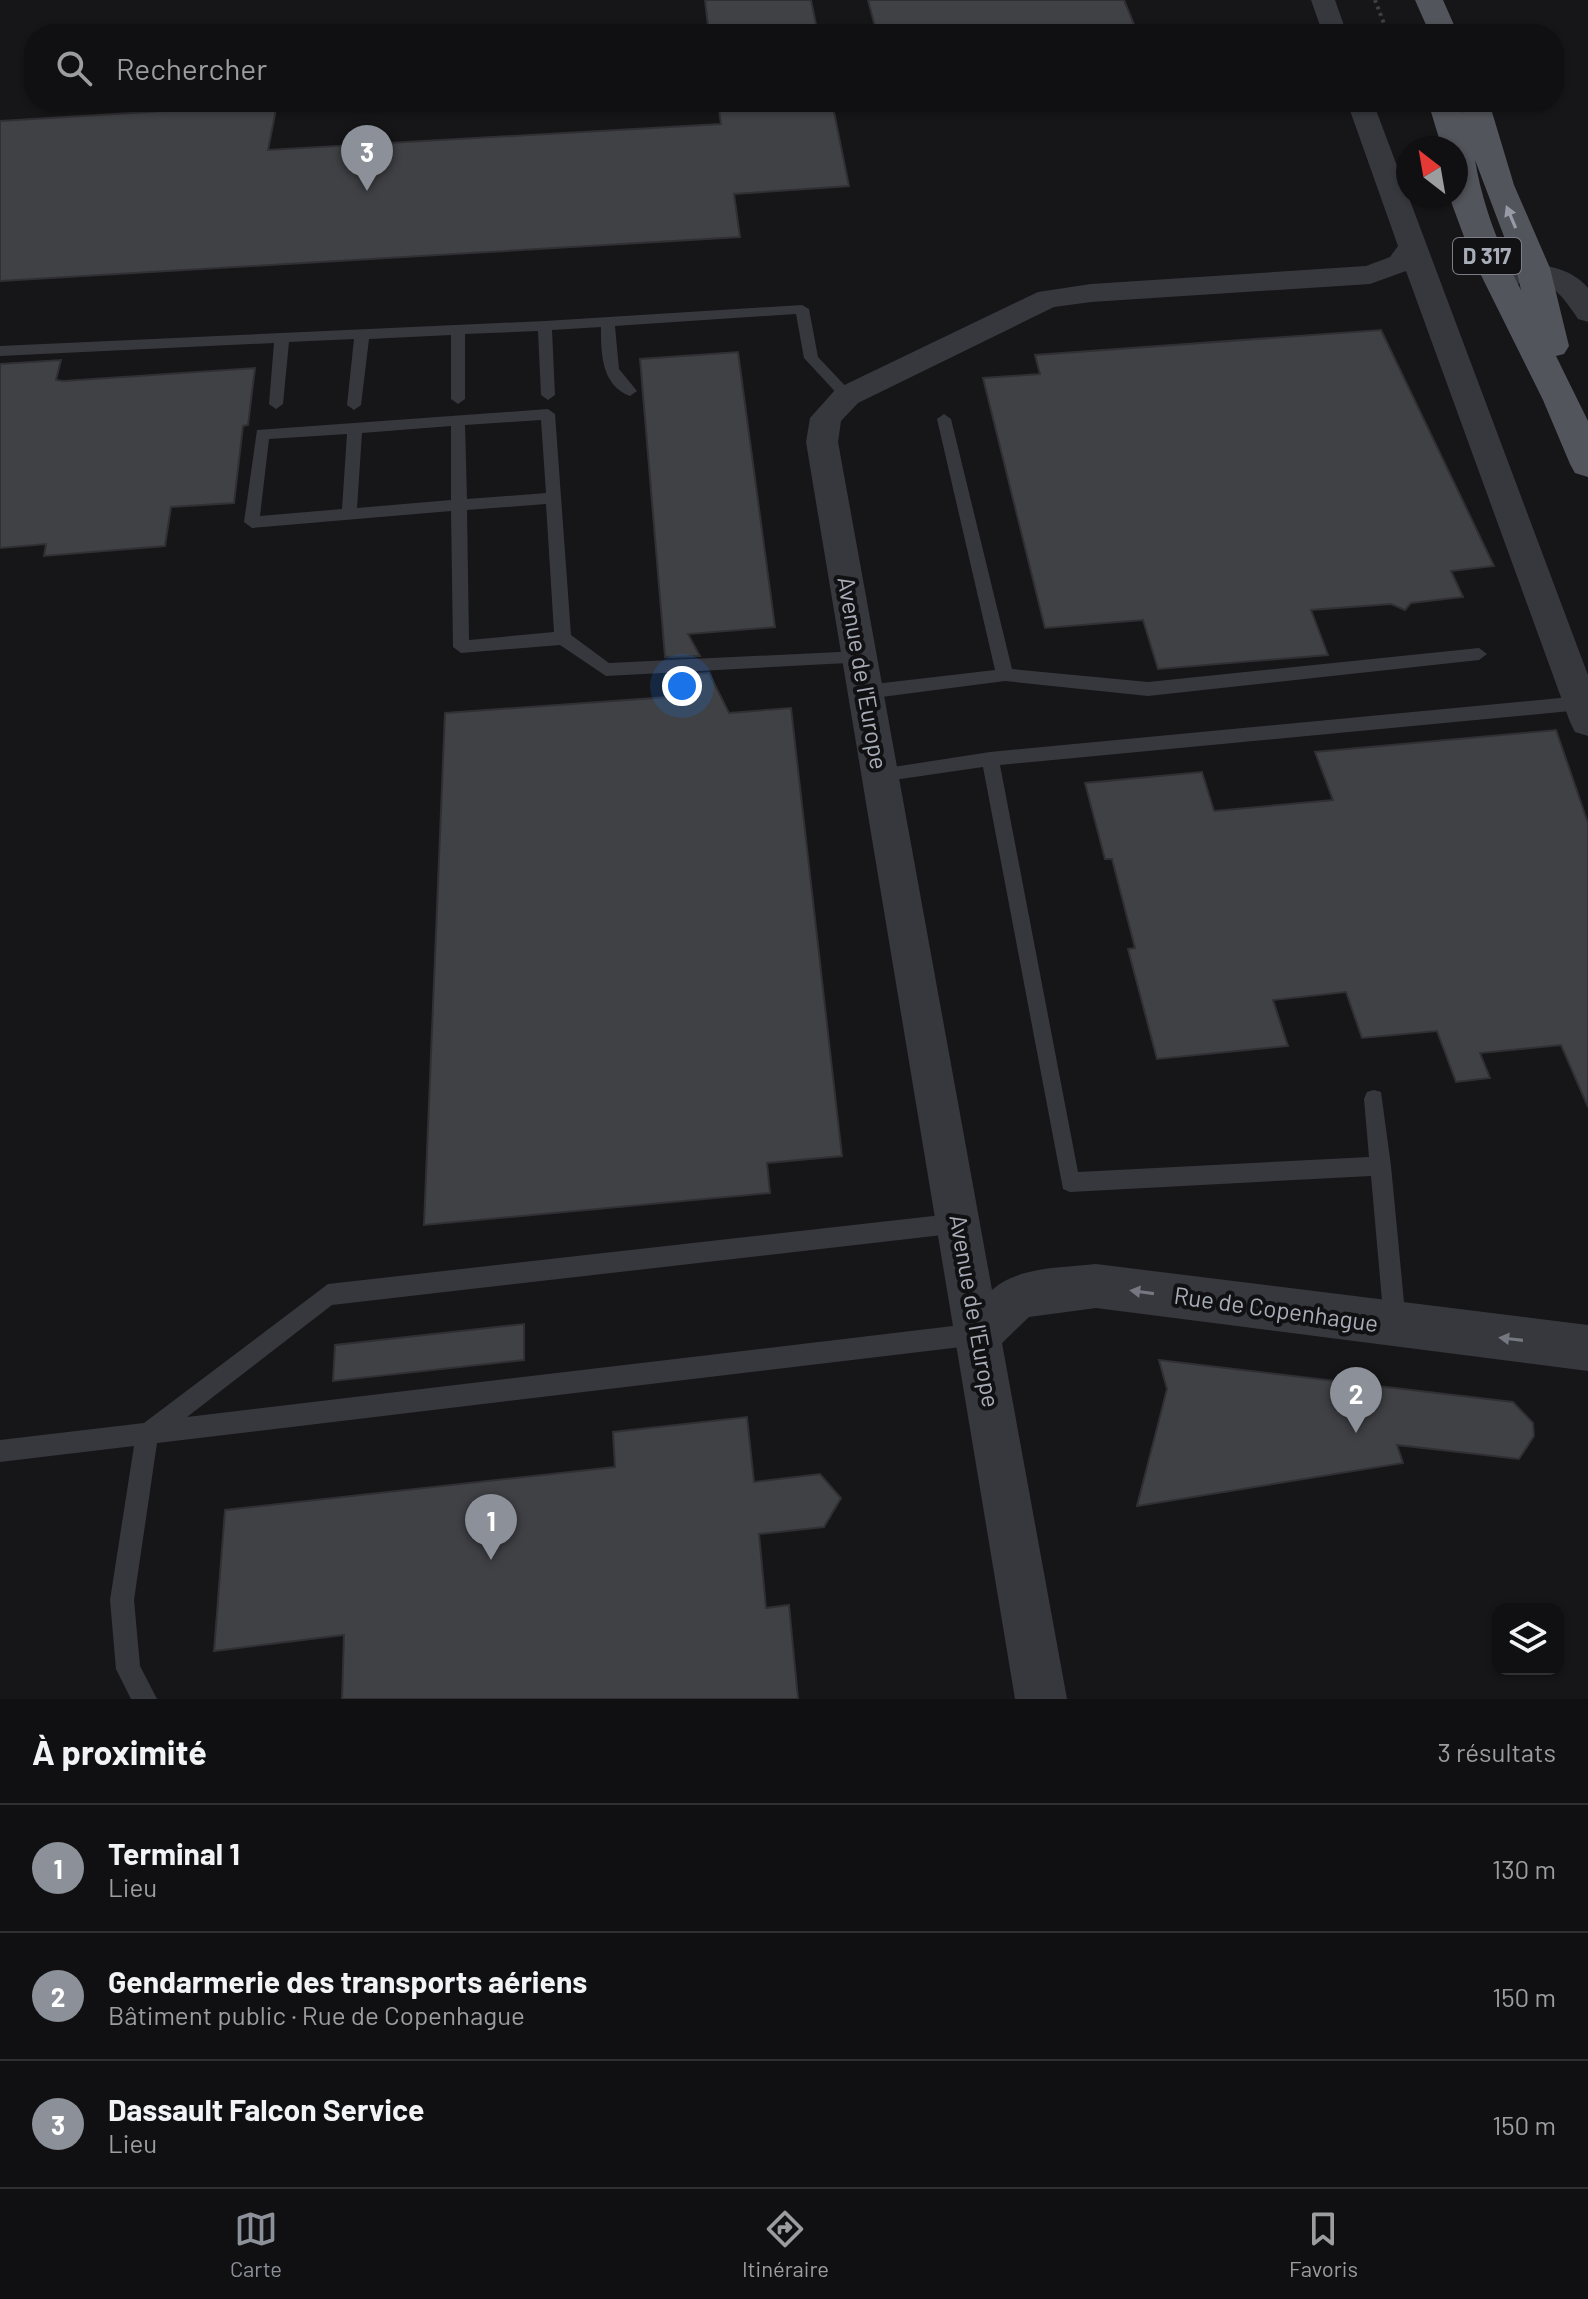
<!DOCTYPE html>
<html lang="fr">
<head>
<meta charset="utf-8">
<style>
	body { margin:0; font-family:Barlow,sans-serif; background:#1e1e20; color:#f1f3f6 }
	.controls { position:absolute; right:24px; bottom:24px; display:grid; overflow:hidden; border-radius:16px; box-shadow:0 2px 6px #0004 }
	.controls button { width:72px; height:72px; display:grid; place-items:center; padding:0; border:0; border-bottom:2px solid #303032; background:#101012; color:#f1f3f6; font:40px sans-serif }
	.compass { position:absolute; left:1396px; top:136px; width:72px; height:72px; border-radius:50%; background:#101012; box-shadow:0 2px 6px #0004; rotate:329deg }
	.you { position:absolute; left:682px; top:686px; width:28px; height:28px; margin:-20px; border:6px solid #fff; border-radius:50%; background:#1a73e8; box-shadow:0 0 0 12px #1a73e833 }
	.badge { display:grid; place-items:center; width:52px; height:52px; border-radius:50%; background:#8c9099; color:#fff; font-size:26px; font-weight:700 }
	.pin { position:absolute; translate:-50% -66px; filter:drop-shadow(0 2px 4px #0008) }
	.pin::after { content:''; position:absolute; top:42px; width:28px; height:24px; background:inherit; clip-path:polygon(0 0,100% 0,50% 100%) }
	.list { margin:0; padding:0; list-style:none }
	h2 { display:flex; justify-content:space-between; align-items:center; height:104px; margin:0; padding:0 32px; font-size:34px }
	h2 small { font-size:26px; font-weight:400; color:#9c9d9f }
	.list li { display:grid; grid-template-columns:52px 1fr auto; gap:24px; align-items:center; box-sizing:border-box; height:128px; padding:0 32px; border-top:2px solid #303032 }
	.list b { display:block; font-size:30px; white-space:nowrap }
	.list p { margin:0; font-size:26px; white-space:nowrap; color:#9c9d9f }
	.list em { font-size:26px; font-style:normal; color:#9c9d9f }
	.icon { flex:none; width:44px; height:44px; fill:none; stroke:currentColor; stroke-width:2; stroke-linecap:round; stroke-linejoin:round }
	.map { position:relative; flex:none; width:1588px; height:1699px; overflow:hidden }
	.search { position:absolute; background:#101012; box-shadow:0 2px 6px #0004; left:24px; right:24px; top:24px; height:88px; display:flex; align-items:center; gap:20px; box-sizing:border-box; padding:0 28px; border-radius:32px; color:#9c9d9f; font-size:30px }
	.sheet { height:488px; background:#101012 }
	nav { display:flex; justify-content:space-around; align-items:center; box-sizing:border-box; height:112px; border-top:2px solid #303032; background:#101012; font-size:22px; color:#9c9d9f }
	nav a { display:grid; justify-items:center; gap:4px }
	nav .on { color:#8c9099 }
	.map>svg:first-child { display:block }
</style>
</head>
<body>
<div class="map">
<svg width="1588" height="1699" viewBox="0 0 1588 1699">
	<rect width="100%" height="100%" fill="#161618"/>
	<path fill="#404145" stroke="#303034" stroke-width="2" d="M 705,0 L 811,0 L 818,34 L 709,34 Z
		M 868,0 L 1124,0 L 1138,34 L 877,34 Z
		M 718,102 L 832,102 L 849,186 L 734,194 L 740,237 L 0,281 L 0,121 L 277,104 L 268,150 L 721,124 Z
		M 1381,330 L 1494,566 L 1451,571 L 1463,597 L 1411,603 L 1405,610 L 1391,604 L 1311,610 L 1328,655 L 1158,669 L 1143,620 L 1045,628 L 983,378 L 1040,374 L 1035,355 Z
		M 738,352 L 775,627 L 688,634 L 700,656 L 665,657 L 640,359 Z
		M 61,360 L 56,380 L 64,381 L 255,368 L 248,425 L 243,426 L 234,503 L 171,507 L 165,546 L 44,556 L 46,544 L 0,548 L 0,364 Z
		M 709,673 L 729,713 L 791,708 L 842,1156 L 767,1163 L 770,1193 L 424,1225 L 445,713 L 668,697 L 666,676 Z
		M 1556,730 L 1588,823 L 1588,1107 L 1561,1045 L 1480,1053 L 1490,1078 L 1456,1082 L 1437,1031 L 1362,1038 L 1346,992 L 1273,1000 L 1288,1046 L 1157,1059 L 1128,949 L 1135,948 L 1112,859 L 1105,859 L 1085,783 L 1202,772 L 1214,811 L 1333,800 L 1315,752 Z
		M 524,1324 L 524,1360 L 333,1381 L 335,1345 Z
		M 1159,1360 L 1513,1402 L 1533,1423 L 1534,1436 L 1519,1459 L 1397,1445 L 1403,1463 L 1137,1506 L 1167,1389 Z
		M 747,1417 L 754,1482 L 820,1474 L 841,1498 L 824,1527 L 759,1534 L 766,1608 L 789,1605 L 798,1699 L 342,1699 L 344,1635 L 214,1651 L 225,1510 L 615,1467 L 613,1432 Z"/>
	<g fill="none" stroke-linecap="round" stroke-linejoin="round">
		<path stroke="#3d3f44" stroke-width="4" stroke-dasharray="3 4" stroke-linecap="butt" d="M 1375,0 L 1388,34"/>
		<path fill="#37383d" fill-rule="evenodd" d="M 802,305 L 809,309 L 818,357 L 852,393 L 852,399 L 842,399 L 804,358 L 796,314 L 615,326 L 619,369 L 637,391 L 630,396 C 601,385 601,353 601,327 L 552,330 L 555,395 L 548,400 L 541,395 L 538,331 L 465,334 L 465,399 L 458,404 L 451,399 L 451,335 L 369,339 L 361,405 L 354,410 L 347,405 L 354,339 L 289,342 L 283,404 L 276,409 L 269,404 L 274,343 L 0,356 L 0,346 L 545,321 Z
			M 548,409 L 555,414 L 571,635 L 609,663 L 860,651 L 868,657 L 866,662 L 606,676 L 560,645 L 461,653 L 453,647 L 451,511 L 252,528 L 244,522 L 257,430 ZM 541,420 L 546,493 L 467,499 L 465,425 ZM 451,426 L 451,500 L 357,508 L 362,433 ZM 347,434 L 342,509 L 260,516 L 269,439 ZM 546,504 L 554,632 L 469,640 L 467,510 Z
			M 944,414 L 951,419 L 1012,669 L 1148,682 L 1479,648 L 1487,654 L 1479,660 L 1148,696 L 1005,681 L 866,699 L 860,697 L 858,692 L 866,685 L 995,670 L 937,419 Z
			M 1581,696 L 1588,700 L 1587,708 L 1581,710 L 1000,765 L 1078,1172 L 1369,1157 L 1364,1099 L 1367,1092 L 1374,1090 L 1381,1092 L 1391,1166 L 1406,1323 L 1403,1331 L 1395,1334 L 1387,1331 L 1384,1323 L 1371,1176 L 1070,1192 L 1063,1189 L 983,767 L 880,782 L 874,780 L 871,775 L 874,770 L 990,752 Z
			M 960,1213 L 967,1216 L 970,1223 L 967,1230 L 960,1233 L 332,1305 L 187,1417 L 978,1323 L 986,1326 L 989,1334 L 986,1342 L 978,1345 L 157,1443 L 134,1600 L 140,1666 L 157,1699 L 131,1699 L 116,1669 L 110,1600 L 134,1446 L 0,1462 L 0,1440 L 144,1423 L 328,1284 Z"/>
		<path fill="#37383d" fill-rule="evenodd" d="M 1311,0 L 1335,0 L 1347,34 L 1323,34 Z
			M 1347,102 L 1373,102 L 1588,675 L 1588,736 L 1575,732 L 1570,722 L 1406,271 L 1370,284 L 1091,302 L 1054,307 L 858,403 L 841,421 L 838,442 L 992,1290 C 1019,1266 1062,1268 1096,1264 L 1588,1325 L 1588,1371 L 1096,1308 L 1029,1317 L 1002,1343 L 1067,1699 L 1015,1699 L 806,442 L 810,418 L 836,389 L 1038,292 L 1091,284 L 1366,266 L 1390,257 L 1398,246 Z
			M 1525,264 C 1549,265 1572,269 1588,288 L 1588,322 L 1578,319 C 1540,260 1536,294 1485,280 L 1481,274 L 1485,268 Z"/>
		<path fill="#53555c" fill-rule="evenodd" d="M 1415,0 L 1443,0 L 1458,34 L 1430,34 Z
			M 1428,102 L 1458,102 L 1463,115 L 1459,102 L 1489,102 L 1514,185 L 1550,268 L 1569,346 L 1564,354 L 1556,356 L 1588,421 L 1588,477 L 1575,473 L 1570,464 L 1543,400 L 1470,253 L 1449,196 L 1456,196 L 1456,148 L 1442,148 ZM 1475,160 L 1516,268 L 1521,290 C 1499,247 1483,207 1475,160 Z"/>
	</g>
	<defs><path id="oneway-solid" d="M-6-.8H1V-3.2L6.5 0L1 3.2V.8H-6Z" transform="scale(2)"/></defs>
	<use fill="#979ba6" href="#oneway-solid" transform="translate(1511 217) rotate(-113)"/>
	<g fill="#757881">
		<use href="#oneway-solid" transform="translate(1142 1292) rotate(-172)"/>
		<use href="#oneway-solid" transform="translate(1511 1339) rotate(-173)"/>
	</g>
	<g text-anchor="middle" stroke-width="8" stroke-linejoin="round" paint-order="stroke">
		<rect fill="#111113" stroke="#7b7e86" stroke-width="2" x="1453" y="238" width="68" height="36" rx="6"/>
		<g font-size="22" font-weight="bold" fill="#a8adb8">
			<text x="1487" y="264">D 317</text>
		</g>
		<g font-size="24" fill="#a8adb8" stroke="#111113">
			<text transform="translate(862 673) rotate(80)" y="8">Avenue de l'Europe</text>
			<text transform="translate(1276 1310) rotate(8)" y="8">Rue de Copenhague</text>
			<text transform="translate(974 1311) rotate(80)" y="8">Avenue de l'Europe</text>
		</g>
	</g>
</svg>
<div class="controls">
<button><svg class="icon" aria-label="layers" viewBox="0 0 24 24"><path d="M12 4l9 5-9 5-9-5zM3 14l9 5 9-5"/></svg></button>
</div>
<svg class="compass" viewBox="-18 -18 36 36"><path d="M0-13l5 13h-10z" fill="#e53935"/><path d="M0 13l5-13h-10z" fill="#9c9d9f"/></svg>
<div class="you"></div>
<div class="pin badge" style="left:491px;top:1560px">1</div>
<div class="pin badge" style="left:1356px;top:1433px">2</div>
<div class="pin badge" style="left:367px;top:191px">3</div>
<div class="search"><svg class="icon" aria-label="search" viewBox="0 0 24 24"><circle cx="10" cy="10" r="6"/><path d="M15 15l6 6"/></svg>Rechercher</div>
</div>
<section class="sheet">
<h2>À proximité<small>3 résultats</small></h2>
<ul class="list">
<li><span class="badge">1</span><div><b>Terminal 1</b><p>Lieu</p></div><em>130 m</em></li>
<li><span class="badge">2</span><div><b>Gendarmerie des transports aériens</b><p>Bâtiment public · Rue de Copenhague</p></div><em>150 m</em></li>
<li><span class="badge">3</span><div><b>Dassault Falcon Service</b><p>Lieu</p></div><em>150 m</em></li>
</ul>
</section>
<nav>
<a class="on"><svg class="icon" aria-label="map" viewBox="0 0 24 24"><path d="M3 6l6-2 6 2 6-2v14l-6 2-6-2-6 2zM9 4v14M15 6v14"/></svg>Carte</a>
<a><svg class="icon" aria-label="directions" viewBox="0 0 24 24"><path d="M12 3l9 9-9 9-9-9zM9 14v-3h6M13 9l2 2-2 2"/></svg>Itinéraire</a>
<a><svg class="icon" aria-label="saved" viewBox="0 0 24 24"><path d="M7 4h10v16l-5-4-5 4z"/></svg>Favoris</a>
</nav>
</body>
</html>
